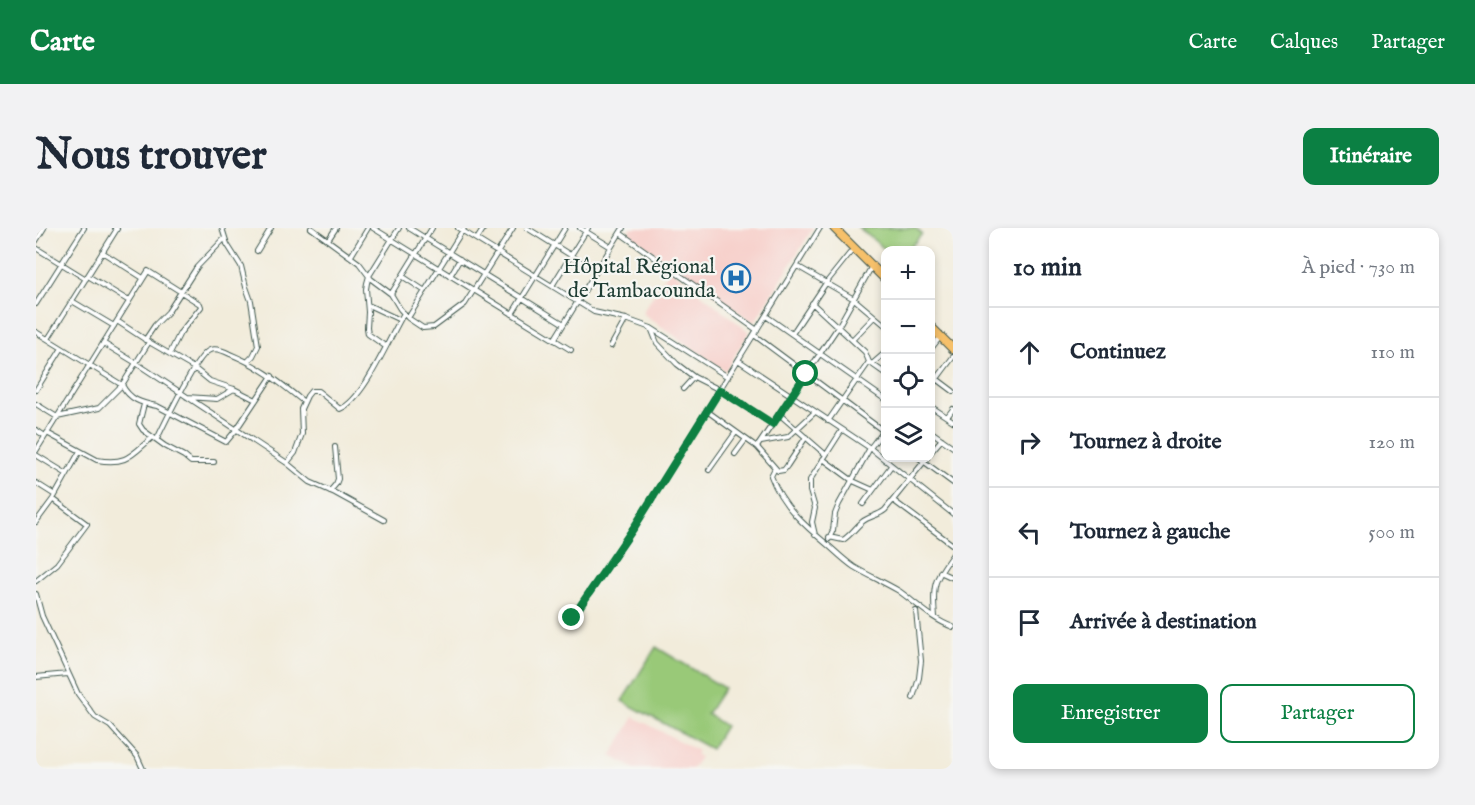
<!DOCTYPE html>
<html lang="fr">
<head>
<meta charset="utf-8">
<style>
	body { margin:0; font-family:"IM FELL English",serif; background:#f2f2f3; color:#1f2937 }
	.controls { position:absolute; right:18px; top:18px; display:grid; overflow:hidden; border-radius:12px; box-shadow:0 3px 9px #0003 }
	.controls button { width:54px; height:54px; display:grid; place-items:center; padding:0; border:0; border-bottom:2px solid #e0e1e3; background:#fff; color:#1f2937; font:30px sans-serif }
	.stop { position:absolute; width:18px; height:18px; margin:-14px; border:4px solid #0b8043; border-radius:50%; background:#fff }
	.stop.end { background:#0b8043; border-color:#fff; box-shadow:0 2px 6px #0008 }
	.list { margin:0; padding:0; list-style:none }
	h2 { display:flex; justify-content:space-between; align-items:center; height:78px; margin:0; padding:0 24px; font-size:26px }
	h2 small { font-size:20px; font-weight:400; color:#747a83 }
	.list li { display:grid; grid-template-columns:39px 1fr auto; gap:18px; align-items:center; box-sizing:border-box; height:90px; padding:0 24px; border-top:2px solid #e0e1e3 }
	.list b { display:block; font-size:22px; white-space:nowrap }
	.list em { font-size:20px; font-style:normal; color:#747a83 }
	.actions { display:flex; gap:12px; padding:18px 24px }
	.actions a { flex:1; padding:14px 0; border:2px solid #0b8043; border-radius:12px; text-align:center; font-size:21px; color:#0b8043 }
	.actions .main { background:#0b8043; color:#fff }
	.icon { flex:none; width:33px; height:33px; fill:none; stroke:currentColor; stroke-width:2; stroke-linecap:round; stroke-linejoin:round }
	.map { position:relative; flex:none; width:917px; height:541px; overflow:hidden; border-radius:12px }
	header { display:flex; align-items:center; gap:36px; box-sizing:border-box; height:84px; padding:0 30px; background:#0b8043; color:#fff }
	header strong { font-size:28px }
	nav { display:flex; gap:33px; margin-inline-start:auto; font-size:21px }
	.intro { display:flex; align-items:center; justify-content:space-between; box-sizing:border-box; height:144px; padding:0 36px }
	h1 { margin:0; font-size:42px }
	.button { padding:15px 27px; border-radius:12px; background:#0b8043; color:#fff; font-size:21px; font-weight:700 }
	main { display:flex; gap:36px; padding:0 36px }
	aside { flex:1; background:#fff; border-radius:12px; box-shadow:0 3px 9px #0003 }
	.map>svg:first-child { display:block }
</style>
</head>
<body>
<header>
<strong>Carte</strong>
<nav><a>Carte</a><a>Calques</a><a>Partager</a></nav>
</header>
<div class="intro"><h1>Nous trouver</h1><a class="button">Itinéraire</a></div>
<main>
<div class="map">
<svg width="917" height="541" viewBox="0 0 917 541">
	<rect width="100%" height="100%" fill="#f6f6f2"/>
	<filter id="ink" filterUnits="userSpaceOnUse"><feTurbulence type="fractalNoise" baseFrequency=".0167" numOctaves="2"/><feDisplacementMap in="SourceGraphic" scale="12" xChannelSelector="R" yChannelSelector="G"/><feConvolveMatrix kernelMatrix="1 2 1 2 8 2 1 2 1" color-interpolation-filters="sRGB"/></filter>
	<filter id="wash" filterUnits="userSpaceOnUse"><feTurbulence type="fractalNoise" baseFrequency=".008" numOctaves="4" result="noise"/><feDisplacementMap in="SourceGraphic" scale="24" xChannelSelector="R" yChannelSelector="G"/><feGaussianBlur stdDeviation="1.35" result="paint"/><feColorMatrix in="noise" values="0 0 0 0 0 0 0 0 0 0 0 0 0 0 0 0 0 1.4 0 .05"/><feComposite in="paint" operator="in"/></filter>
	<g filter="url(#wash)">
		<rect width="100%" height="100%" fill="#f2ecdb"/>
		<path fill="#f7d0cb" d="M 595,0 L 777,0 L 718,95 L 592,5 Z
			M 634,41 L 713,104 L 689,143 L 606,85 Z
			M 598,489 L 662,523 L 660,527 L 664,529 L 656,541 L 599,541 L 575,528 Z"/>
		<path fill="#99c978" stroke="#5c8356" stroke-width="1.5" d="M 823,0 L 879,0 L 886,6 L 872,22 L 850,22 Z
			M 620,419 L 688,460 L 671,486 L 689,498 L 675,521 L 586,473 Z"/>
	</g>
	<g filter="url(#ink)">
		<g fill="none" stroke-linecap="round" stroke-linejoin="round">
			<g stroke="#3f574d" stroke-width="6">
				<path id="street" d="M 186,0 L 191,16 L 205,38 L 210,59 L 215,73 L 222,118 L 217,128 L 212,133
					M 275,0 L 323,35 L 335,51 L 355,66 L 364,81 L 372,90 L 387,100 L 398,99 L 429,76 L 477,0
					M 337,0 L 535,122
					M 373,0 L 528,96
					M 422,0 L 558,84 L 590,91 L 615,100 L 692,149
					M 491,0 L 560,43
					M 544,0 L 575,19
					M 584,5 L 721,102
					M 441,11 L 448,0
					M 292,12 L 300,0
					M 0,13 L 8,0
					M 0,20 L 50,51
					M 221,23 L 235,0
					M 66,24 L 107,50
					M 315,28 L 332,0
					M 761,38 L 818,71 L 850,98
					M 52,48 L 93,73
					M 366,48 L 389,63
					M 414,48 L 424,31
					M 516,58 L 552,0
					M 355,66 L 396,0
					M 36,73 L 78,98
					M 776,75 L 829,124 L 833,134 L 850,146
					M 0,76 L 48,0
					M 332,77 L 364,92
					M 476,86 L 529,0
					M 730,88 L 850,172
					M 372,90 L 428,0
					M 81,93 L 113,114 L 158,140 L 174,153 L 198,161 L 220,172
					M 615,100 L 621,115 L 641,136 L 658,149 L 684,162 L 737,196
					M 0,104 L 86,157 C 94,172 105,175 121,178 L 190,214 L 200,202 L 236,148
					M 756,106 L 790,55 L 818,20
					M 718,107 L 850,205
					M 12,111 L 81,1 L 79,0
					M 109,112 L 119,97 L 132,84 L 161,39 L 189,10
					M 518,112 L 587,0
					M 816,112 L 838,89
					M 67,115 L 100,135 L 251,235 L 274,254 L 299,265 L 348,292
					M 349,118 L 332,106 L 331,100 L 332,84 L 330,61 L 331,55 L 333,48 L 363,0
					M 575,118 L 590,91
					M 894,122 L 905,108
					M 702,132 L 834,220 L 917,286
					M 836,136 L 850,124
					M 901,151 L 917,163
					M 894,160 L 917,129
					M 647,161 L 658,149
					M 0,162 L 26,120
					M 151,169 L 181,171 L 198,161
					M 0,176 L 21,189 L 63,180 L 86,157 L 113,114
					M 108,176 L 103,196 L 107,202 L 129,218 L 148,228 L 155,234 L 178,234
					M 894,178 L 917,193
					M 671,183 L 721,219 L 742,243 L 748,242 L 751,238 L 770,209
					M 743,186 L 790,227
					M 911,189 L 917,181
					M 792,193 L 833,134
					M 0,202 L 9,208
					M 894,203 L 917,219
					M 11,205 L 61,232 C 92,237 95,227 117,209
					M 121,211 C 133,186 145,161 160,137 C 163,133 167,126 172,123 C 178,119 188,123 194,126 C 224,138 243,154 268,174
					M 725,214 L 752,209 L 779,184
					M 721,219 L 802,99 L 836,38
					M 0,223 L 112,43 L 164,76 L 165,79 L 144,105 L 134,125
					M 894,225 L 906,211
					M 699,226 L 710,211
					M 0,227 L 31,246
					M 883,230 L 917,255
					M 787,231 L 817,253 L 837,262
					M 251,235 L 259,225 L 266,206 L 265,181 L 271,168 L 275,163 L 282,163 L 304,181 C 328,172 354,108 368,85
					M 739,240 L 735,248 C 746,278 769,298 793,318 C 801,325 809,333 818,339 C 833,348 848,354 863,363 C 880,375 897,392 917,399
					M 673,242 L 700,204
					M 0,255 L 19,267
					M 294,263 L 300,256 L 302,251 L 299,219
					M 858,273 L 917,317
					M 827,276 L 855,238
					M 0,294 L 17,271 L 44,223
					M 779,307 L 776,294 L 779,280 L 774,263 L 774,252 L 806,202
					M 793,309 L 807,312 C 815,307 819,300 826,294 C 833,288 842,288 849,282 L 891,230
					M 793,311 L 797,302 L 799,286 L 803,276 L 834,220 L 847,203
					M 904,344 L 917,350
					M 0,353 L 21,336 L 51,296 L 17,271
					M 0,366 L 6,388 L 42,466 L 59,489 L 74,498 L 101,528 L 107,541
					M 899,389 C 896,357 898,352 917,326
					M 536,390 L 599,298 L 784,0
					M 0,449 L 32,446
					M 877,470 L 883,450 L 885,433 L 880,383"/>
			</g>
			<g stroke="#3f574d" stroke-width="10">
				<path id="highway" d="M 798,0 L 850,52
					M 894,98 L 917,121"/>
			</g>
			<use href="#street" stroke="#fff" stroke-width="4"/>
			<use href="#highway" stroke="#f6c06b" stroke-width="8"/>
		</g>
	</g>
	<g fill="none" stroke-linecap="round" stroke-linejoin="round" filter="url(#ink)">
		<path stroke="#0b8043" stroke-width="8" d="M 536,390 L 599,298 L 684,162 L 737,196 L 770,146"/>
	</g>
	<defs>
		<g id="hospital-ring" transform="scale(1.5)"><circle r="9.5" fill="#f6f6f2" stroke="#1f6fb2" stroke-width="1.5"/><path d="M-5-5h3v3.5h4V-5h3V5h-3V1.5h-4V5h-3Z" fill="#1f6fb2"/></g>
	</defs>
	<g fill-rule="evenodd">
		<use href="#hospital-ring" x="700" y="50"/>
	</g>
	<g text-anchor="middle" stroke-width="4.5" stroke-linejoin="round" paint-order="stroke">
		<g font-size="21" fill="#1f3d34" stroke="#f6f6f2" text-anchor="end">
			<text x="679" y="45">Hôpital Régional<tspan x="679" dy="24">de Tambacounda</tspan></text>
		</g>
	</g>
</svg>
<div class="controls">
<button>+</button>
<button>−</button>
<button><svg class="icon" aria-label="locate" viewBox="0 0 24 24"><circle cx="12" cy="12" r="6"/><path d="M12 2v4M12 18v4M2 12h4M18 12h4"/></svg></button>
<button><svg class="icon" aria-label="layers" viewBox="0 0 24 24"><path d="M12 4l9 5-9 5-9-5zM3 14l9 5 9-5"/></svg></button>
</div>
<div class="stop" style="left:770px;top:146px"></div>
<div class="stop end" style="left:536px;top:390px"></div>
</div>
<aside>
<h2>10 min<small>À pied · 730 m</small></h2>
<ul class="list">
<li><svg class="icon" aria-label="ahead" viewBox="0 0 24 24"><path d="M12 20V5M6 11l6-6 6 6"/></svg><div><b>Continuez</b></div><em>110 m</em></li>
<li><svg class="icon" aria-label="right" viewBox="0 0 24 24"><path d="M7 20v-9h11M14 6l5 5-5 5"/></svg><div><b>Tournez à droite</b></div><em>120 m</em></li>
<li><svg class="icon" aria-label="left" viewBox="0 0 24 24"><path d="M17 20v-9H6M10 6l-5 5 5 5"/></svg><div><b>Tournez à gauche</b></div><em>500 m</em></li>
<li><svg class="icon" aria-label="arrive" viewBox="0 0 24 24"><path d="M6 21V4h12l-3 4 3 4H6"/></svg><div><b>Arrivée à destination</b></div></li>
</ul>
<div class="actions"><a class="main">Enregistrer</a><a>Partager</a></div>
</aside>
</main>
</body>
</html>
